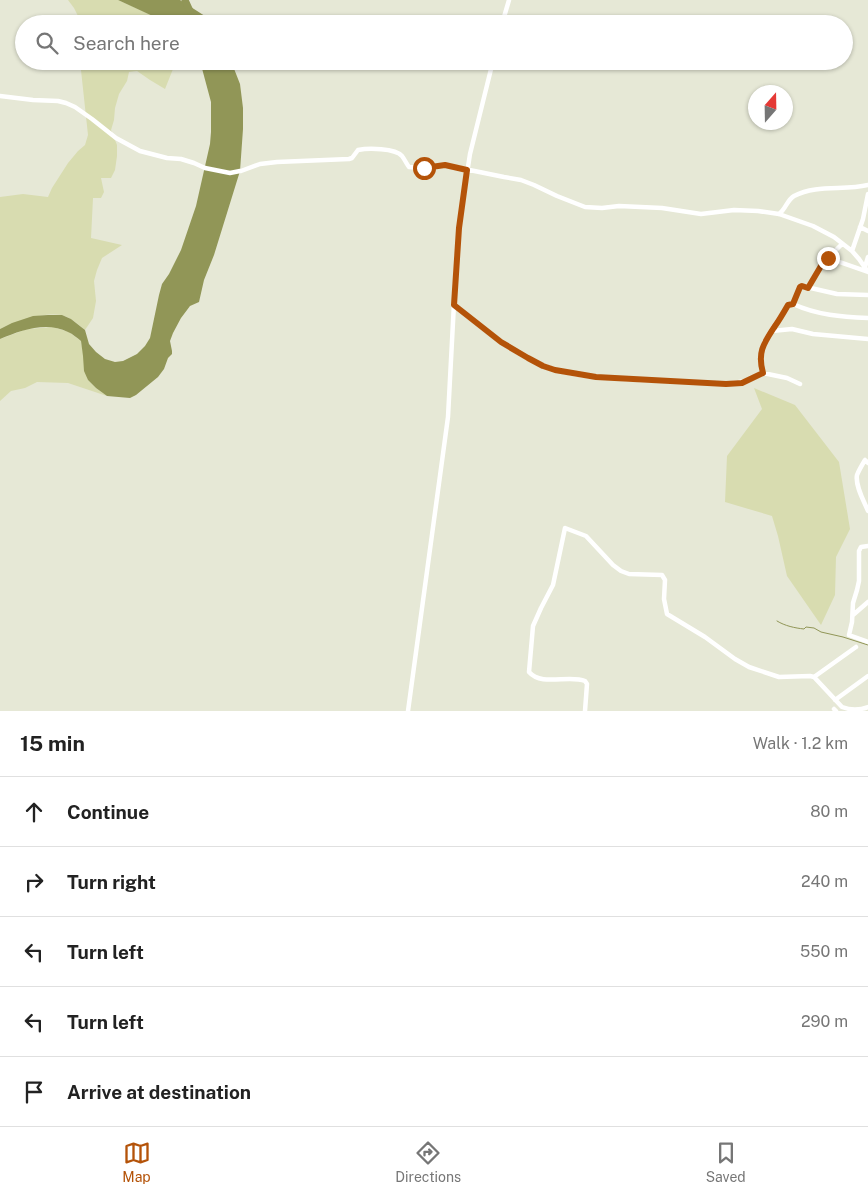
<!DOCTYPE html>
<html lang="en">
<head>
<meta charset="utf-8">
<style>
	body { margin:0; font-family:"Public Sans",sans-serif; background:#f2f2f2; color:#222 }
	.compass { position:absolute; left:748px; top:85px; width:45px; height:45px; border-radius:50%; background:#fff; box-shadow:0 1px 4px #0004; rotate:20deg }
	.stop { position:absolute; width:15px; height:15px; margin:-11px; border:4px solid #b45309; border-radius:50%; background:#fff }
	.stop.end { background:#b45309; border-color:#fff; box-shadow:0 1px 5px #0008 }
	.list { margin:0; padding:0; list-style:none }
	h2 { display:flex; justify-content:space-between; align-items:center; height:65px; margin:0; padding:0 20px; font-size:21px }
	h2 small { font-size:16px; font-weight:400; color:#767676 }
	.list li { display:grid; grid-template-columns:32px 1fr auto; gap:15px; align-items:center; box-sizing:border-box; height:70px; padding:0 20px; border-top:1px solid #e0e0e0 }
	.list b { display:block; font-size:19px; white-space:nowrap }
	.list em { font-size:16px; font-style:normal; color:#767676 }
	.icon { flex:none; width:28px; height:28px; fill:none; stroke:currentColor; stroke-width:2; stroke-linecap:round; stroke-linejoin:round }
	.map { position:relative; flex:none; width:868px; height:711px; overflow:hidden }
	.search { position:absolute; background:#fff; box-shadow:0 1px 4px #0004; left:15px; right:15px; top:15px; height:55px; display:flex; align-items:center; gap:12px; box-sizing:border-box; padding:0 18px; border-radius:28px; color:#767676; font-size:19px }
	.sheet { height:415px; background:#fff }
	nav { display:flex; justify-content:space-around; align-items:center; box-sizing:border-box; height:70px; border-top:1px solid #e0e0e0; background:#fff; font-size:14px; color:#767676 }
	nav a { display:grid; justify-items:center; gap:2px }
	nav .on { color:#b45309 }
	.map>svg:first-child { display:block }
</style>
</head>
<body>
<div class="map">
<svg width="868" height="711" viewBox="0 0 868 711">
	<rect width="100%" height="100%" fill="#e6e8d6"/>
	<path fill="#d8dcb0" d="M 68,0 L 118,0 L 165,21 L 164,24 L 82,24 L 74,8 Z
		M 80,61 L 172,61 L 173,69 L 165,89 L 150,80 L 137,71 L 129,72 L 127,81 L 119,94 L 115,108 L 114,120 L 111,130 L 117,145 L 117,156 L 115,170 L 111,178 L 101,178 L 104,192 L 101,198 L 93,198 L 91,238 L 122,245 L 102,258 L 97,270 L 94,281 L 96,301 L 93,318 L 85,330 C 78,324 70,317 61,315 C 44,312 15,321 0,329 L 0,197 L 23,194 L 48,197 L 52,188 L 68,163 L 78,151 L 85,145 L 88,135 Z
		M 53,327 L 69,332 L 81,341 L 88,380 L 96,388 L 107,396 L 68,383 L 37,382 L 25,388 L 11,391 L 0,401 L 0,339 L 27,329 Z
		M 754,388 L 795,405 L 839,462 L 850,529 L 836,557 L 835,595 L 821,625 L 787,576 L 778,536 L 772,516 L 725,502 L 727,456 L 762,409 Z"/>
	<path fill="#919657" d="M 118,0 L 180,0 L 208,18 L 211,24 L 170,24 Z
		M 200,61 L 231,61 L 240,84 L 243,108 L 243,129 L 240,171 L 214,255 L 204,280 L 199,302 L 190,306 L 181,318 L 173,333 L 170,341 L 172,351 L 172,354 L 168,358 L 164,369 L 158,377 L 136,395 L 130,398 L 107,396 L 96,388 L 88,380 L 84,371 L 83,356 L 81,341 C 77,338 73,334 68,332 C 47,321 21,330 0,339 L 0,329 L 12,323 L 33,316 L 48,315 L 62,315 L 71,319 L 85,330 L 89,344 L 96,352 L 105,359 L 115,362 L 123,361 L 137,354 L 145,346 L 150,338 L 159,295 L 162,284 L 169,274 L 181,250 L 196,206 L 210,144 L 211,132 L 211,102 Z"/>
	<g fill="none" stroke-linecap="round" stroke-linejoin="round">
		<path stroke="#919657" stroke-width="1" d="M 777,621 C 785,626 795,628 804,629 L 806,627 L 814,628 L 821,632 L 843,637 L 868,645"/>
		<path stroke="#919657" stroke-width="7" d="M 185,0 L 190,11"/>
		<path stroke="#fff" stroke-width="4.5" d="M 502,24 L 509,0
			M 0,96 L 33,100 L 58,101 L 66,103 L 75,107 L 92,119 L 116,138 L 140,151 L 167,158 L 181,159 L 194,163 L 205,168 L 230,173 L 240,171
			M 241,171 L 260,164 L 277,162 L 349,159 L 352,158 L 358,150 C 368,148 395,148 402,156 C 405,160 406,163 409,167 L 424,168 L 445,165 L 504,177 L 521,180 L 534,185 L 557,196 L 585,207 L 602,208 L 619,206 L 662,208 L 701,214 L 734,210 L 758,211 L 779,214 L 813,226 L 834,237 L 852,251 L 859,259 L 868,272
			M 779,214 C 786,209 787,200 794,196 C 817,184 844,191 868,185
			M 860,227 L 868,231
			M 852,251 L 863,219 L 868,194
			M 828,258 L 842,244
			M 865,267 L 868,257
			M 808,288 L 821,266 L 828,258 L 868,272
			M 793,304 C 817,315 842,317 868,318
			M 454,305 C 482,327 510,353 545,366 C 574,378 612,378 643,380 C 671,381 699,382 726,384 L 746,381 L 763,373 L 787,378 L 800,384
			M 772,331 L 792,329 L 813,334 L 868,339
			M 763,373 C 755,343 774,329 788,305 L 793,304 L 800,287 L 802,286 L 837,294 L 868,295
			M 868,463 L 865,460 C 862,465 859,470 857,475 C 855,486 864,501 868,511
			M 868,546 L 861,547 L 859,551 L 859,581 L 857,590 L 853,603 L 852,622 L 849,635 L 868,642
			M 853,615 L 868,602
			M 814,677 L 856,647
			M 835,700 L 868,676
			M 834,709 L 836,711
			M 408,711 L 448,417 L 455,284 L 459,228 L 464,193 L 470,154 L 493,61
			M 585,711 L 587,684 L 585,681 C 569,674 542,687 529,672 L 533,626 L 541,608 L 553,585 L 565,528 L 586,536 L 613,565 L 621,571 L 629,574 L 662,575 L 665,580 L 664,599 L 667,614 L 705,637 L 735,659 L 749,667 L 779,677 L 810,676 L 814,677 L 842,707 C 850,710 860,710 868,707"/>
	</g>
	<g fill="none" stroke-linecap="round" stroke-linejoin="round">
		<path stroke="#b45309" stroke-width="6" d="M 424,168 L 445,165 L 467,170 L 459,228 L 454,305 L 501,342 L 528,358 L 543,366 L 555,370 L 596,377 L 726,384 L 742,383 L 763,373 C 757,352 764,343 775,326 C 780,319 784,312 788,305 L 793,304 L 800,287 L 802,286 L 808,288 L 821,266 L 828,258"/>
	</g>
</svg>
<svg class="compass" viewBox="-18 -18 36 36"><path d="M0-13l5 13h-10z" fill="#e53935"/><path d="M0 13l5-13h-10z" fill="#767676"/></svg>
<div class="stop" style="left:424px;top:168px"></div>
<div class="stop end" style="left:828px;top:258px"></div>
<div class="search"><svg class="icon" aria-label="search" viewBox="0 0 24 24"><circle cx="10" cy="10" r="6"/><path d="M15 15l6 6"/></svg>Search here</div>
</div>
<section class="sheet">
<h2>15 min<small>Walk · 1.2 km</small></h2>
<ul class="list">
<li><svg class="icon" aria-label="ahead" viewBox="0 0 24 24"><path d="M12 20V5M6 11l6-6 6 6"/></svg><div><b>Continue</b></div><em>80 m</em></li>
<li><svg class="icon" aria-label="right" viewBox="0 0 24 24"><path d="M7 20v-9h11M14 6l5 5-5 5"/></svg><div><b>Turn right</b></div><em>240 m</em></li>
<li><svg class="icon" aria-label="left" viewBox="0 0 24 24"><path d="M17 20v-9H6M10 6l-5 5 5 5"/></svg><div><b>Turn left</b></div><em>550 m</em></li>
<li><svg class="icon" aria-label="left" viewBox="0 0 24 24"><path d="M17 20v-9H6M10 6l-5 5 5 5"/></svg><div><b>Turn left</b></div><em>290 m</em></li>
<li><svg class="icon" aria-label="arrive" viewBox="0 0 24 24"><path d="M6 21V4h12l-3 4 3 4H6"/></svg><div><b>Arrive at destination</b></div></li>
</ul>
</section>
<nav>
<a class="on"><svg class="icon" aria-label="map" viewBox="0 0 24 24"><path d="M3 6l6-2 6 2 6-2v14l-6 2-6-2-6 2zM9 4v14M15 6v14"/></svg>Map</a>
<a><svg class="icon" aria-label="directions" viewBox="0 0 24 24"><path d="M12 3l9 9-9 9-9-9zM9 14v-3h6M13 9l2 2-2 2"/></svg>Directions</a>
<a><svg class="icon" aria-label="saved" viewBox="0 0 24 24"><path d="M7 4h10v16l-5-4-5 4z"/></svg>Saved</a>
</nav>
</body>
</html>
